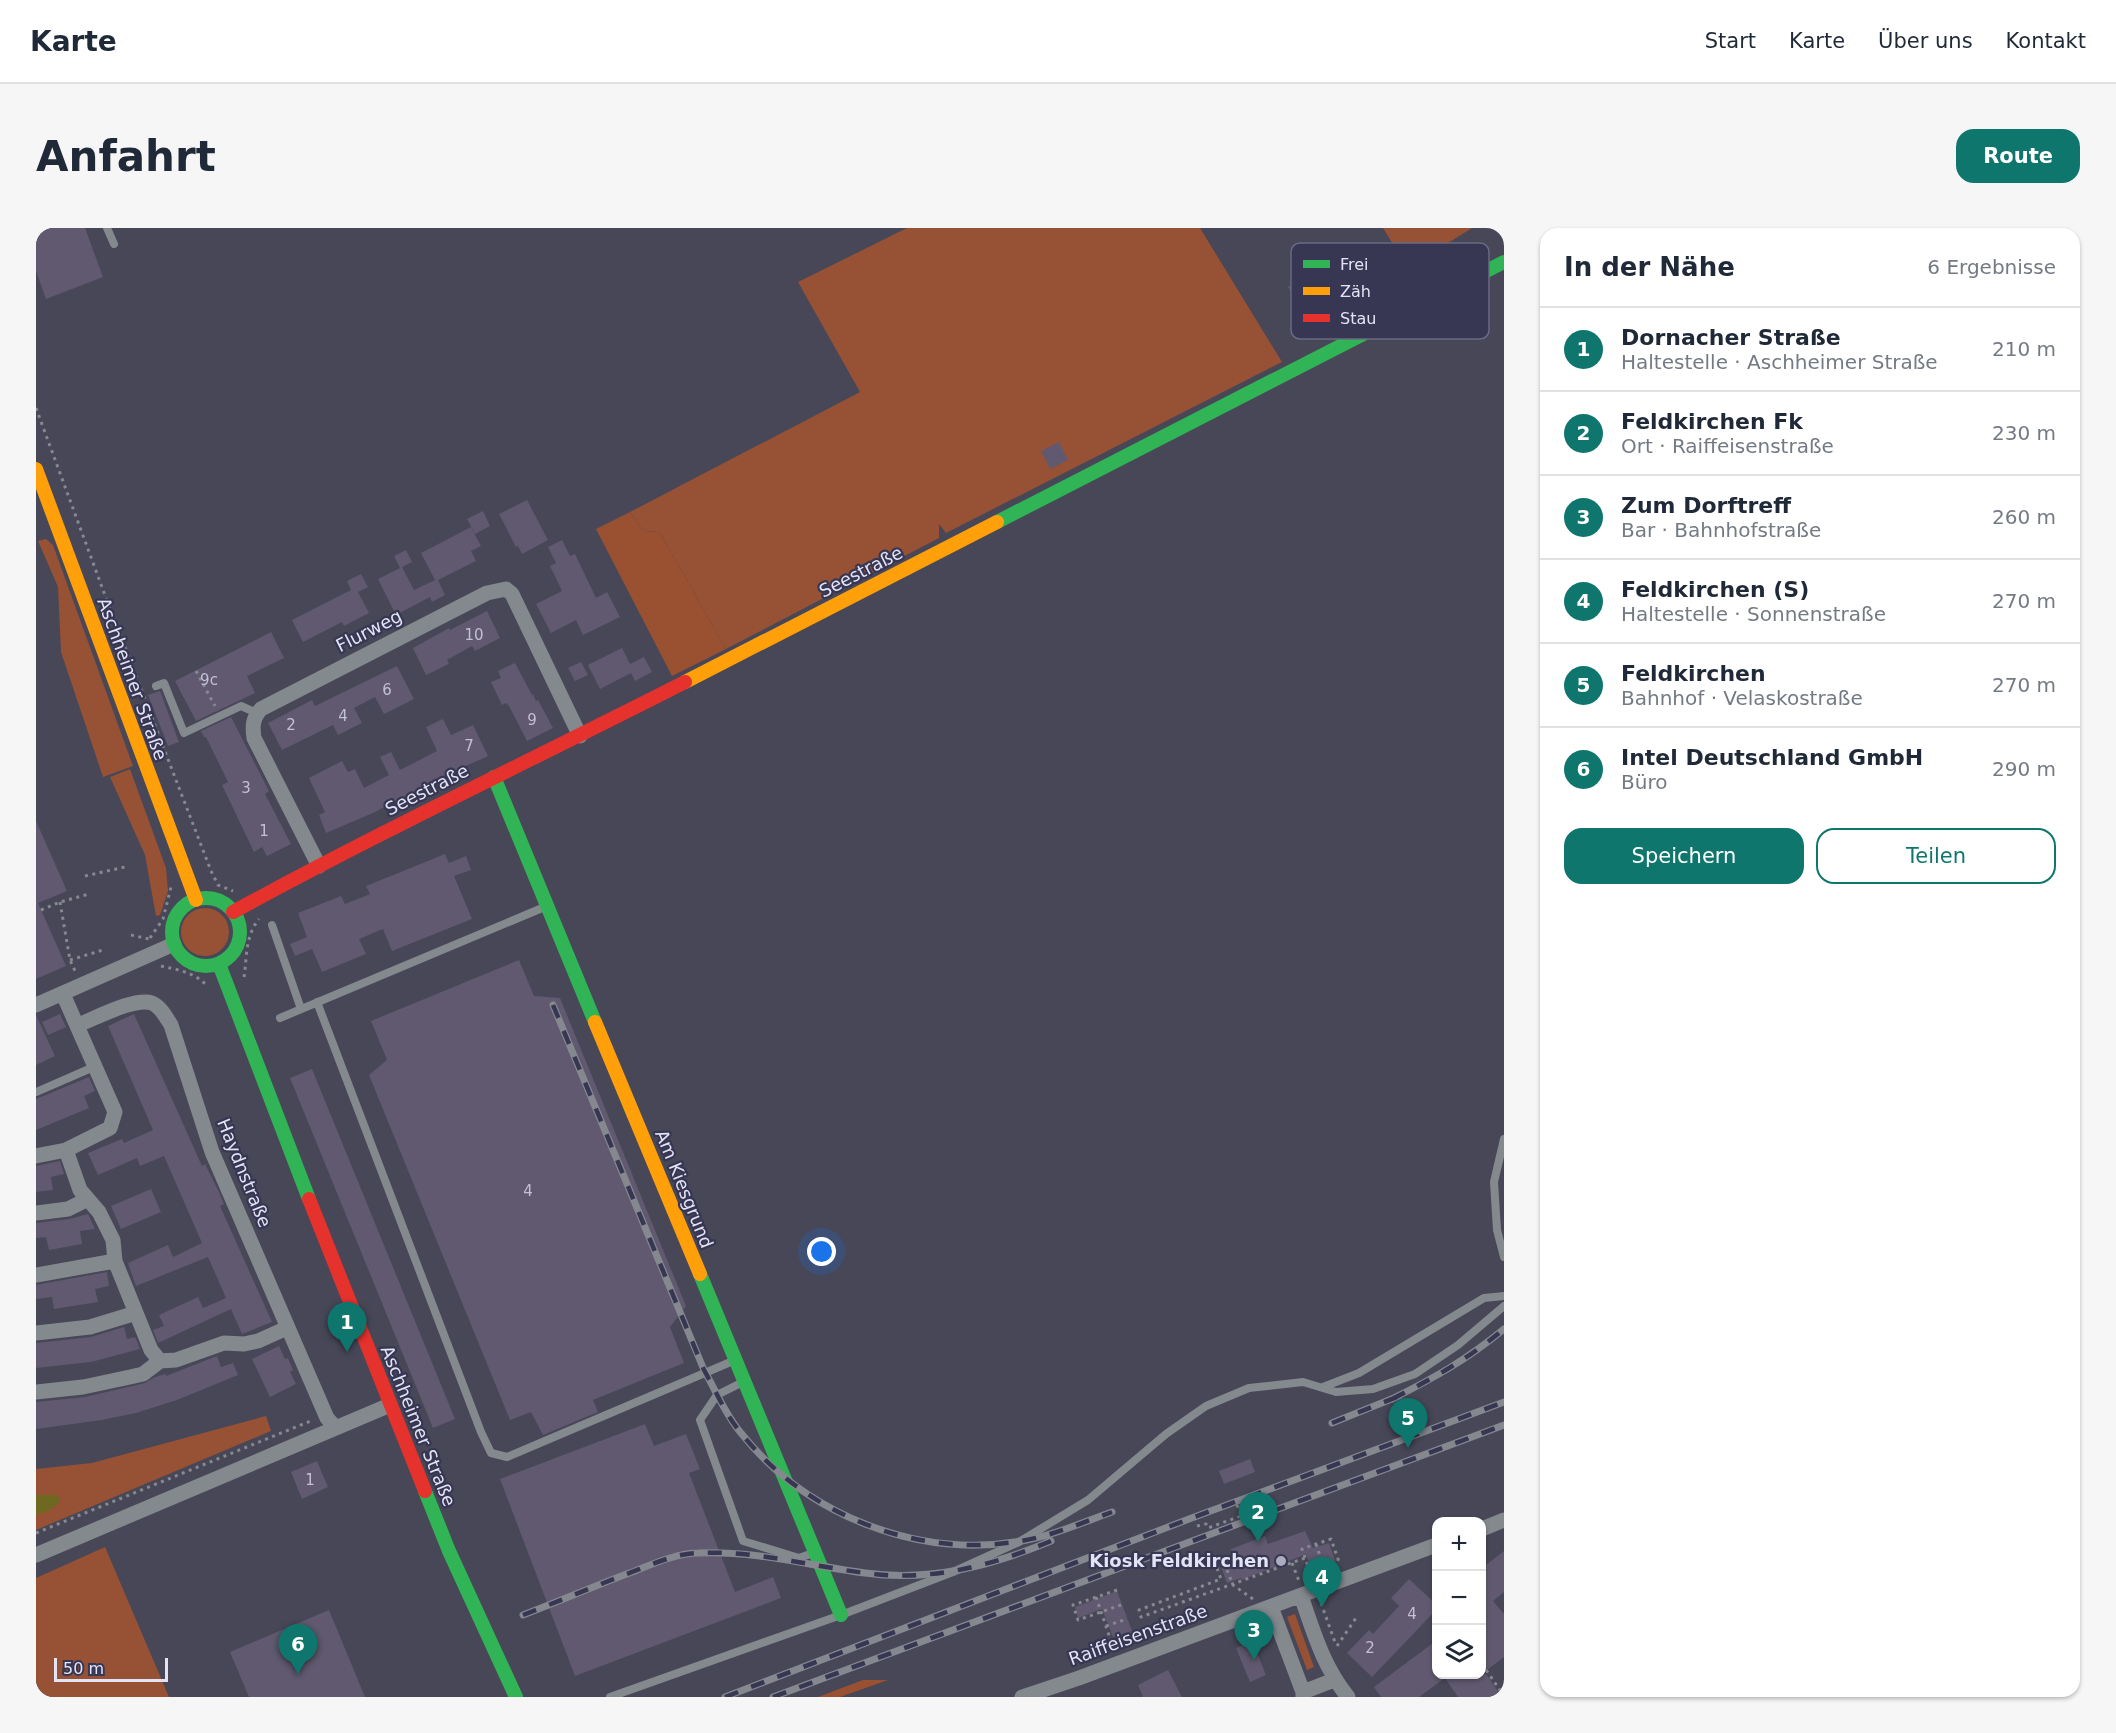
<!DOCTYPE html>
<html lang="de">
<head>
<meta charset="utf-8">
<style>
	body { margin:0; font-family:"DejaVu Sans",sans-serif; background:#f6f6f7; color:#1f2937 }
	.controls { position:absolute; right:18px; bottom:18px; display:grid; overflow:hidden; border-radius:12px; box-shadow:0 2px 4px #0004 }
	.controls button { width:54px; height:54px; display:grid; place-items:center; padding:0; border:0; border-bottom:2px solid #e0e1e3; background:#fff; color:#1f2937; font:30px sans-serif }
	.scale { position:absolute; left:18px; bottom:15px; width:114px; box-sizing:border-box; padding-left:6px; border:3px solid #e2e3f5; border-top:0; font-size:16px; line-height:21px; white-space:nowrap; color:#e2e3f5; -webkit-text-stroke:4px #373653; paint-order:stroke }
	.you { position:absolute; left:786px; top:1024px; width:21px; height:21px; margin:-15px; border:4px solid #fff; border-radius:50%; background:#1a73e8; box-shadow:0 0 0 9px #1a73e833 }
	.badge { display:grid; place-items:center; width:39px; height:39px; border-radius:50%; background:#0f766e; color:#fff; font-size:20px; font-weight:700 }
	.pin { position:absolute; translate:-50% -50px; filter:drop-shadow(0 2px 3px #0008) }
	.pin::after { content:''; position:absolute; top:32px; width:21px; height:18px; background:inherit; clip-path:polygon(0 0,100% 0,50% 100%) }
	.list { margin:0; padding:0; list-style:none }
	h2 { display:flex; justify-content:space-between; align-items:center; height:78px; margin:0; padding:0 24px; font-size:26px }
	h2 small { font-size:20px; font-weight:400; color:#747a83 }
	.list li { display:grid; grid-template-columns:39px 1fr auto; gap:18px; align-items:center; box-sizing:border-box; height:84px; padding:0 24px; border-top:2px solid #e0e1e3 }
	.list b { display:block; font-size:22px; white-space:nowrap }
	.list p { margin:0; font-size:20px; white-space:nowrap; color:#747a83 }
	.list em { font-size:20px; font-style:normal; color:#747a83 }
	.actions { display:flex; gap:12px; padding:18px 24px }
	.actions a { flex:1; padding:14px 0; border:2px solid #0f766e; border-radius:18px; text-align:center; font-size:21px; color:#0f766e }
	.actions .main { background:#0f766e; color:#fff }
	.icon { flex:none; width:33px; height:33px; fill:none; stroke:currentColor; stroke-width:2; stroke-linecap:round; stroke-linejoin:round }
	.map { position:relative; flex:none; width:1468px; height:1469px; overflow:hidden; border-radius:18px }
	header { display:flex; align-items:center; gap:36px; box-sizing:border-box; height:84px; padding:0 30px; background:#fff; border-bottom:2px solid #e0e1e3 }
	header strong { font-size:28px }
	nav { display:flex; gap:33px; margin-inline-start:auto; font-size:21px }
	.intro { display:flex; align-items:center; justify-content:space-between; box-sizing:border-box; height:144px; padding:0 36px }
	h1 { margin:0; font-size:42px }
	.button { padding:15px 27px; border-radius:18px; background:#0f766e; color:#fff; font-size:21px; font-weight:700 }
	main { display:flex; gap:36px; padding:0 36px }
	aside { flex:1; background:#fff; border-radius:18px; box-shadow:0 2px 4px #0004 }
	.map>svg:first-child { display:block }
</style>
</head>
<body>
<header>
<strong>Karte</strong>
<nav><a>Start</a><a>Karte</a><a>Über uns</a><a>Kontakt</a></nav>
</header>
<div class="intro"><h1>Anfahrt</h1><a class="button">Route</a></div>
<main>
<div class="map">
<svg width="1468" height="1469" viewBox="0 0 1468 1469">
	<rect width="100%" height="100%" fill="#474758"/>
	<path fill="#975134" d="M 871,0 L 1164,0 L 1246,134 L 910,305 L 903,296 L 903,310 L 690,421 L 623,303 L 608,304 L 594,284 L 824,164 L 762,54 Z
		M 1347,0 L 1436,0 L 1372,40 Z
		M 10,311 L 17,317 L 97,538 L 67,549 L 25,424 L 22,359 L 2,313 Z
		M 94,541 L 130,640 L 132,663 L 124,687 L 120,688 L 109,627 L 74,549 Z
		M145 704a24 24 0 1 1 48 0a24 24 0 1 1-48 0Z
		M 230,1188 L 235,1203 L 0,1302 L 0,1241 L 56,1235 Z
		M 69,1319 L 133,1469 L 0,1469 L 0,1350 Z
		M 1259,1386 L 1278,1439 L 1271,1442 L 1251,1389 Z"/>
	<path fill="#9a5131" d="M 594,284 L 608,304 L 623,303 L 690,421 L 636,448 L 560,301 Z
		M 827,1452 L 852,1452 L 804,1469 L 782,1469 Z"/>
	<path fill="#6e6820" d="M 0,1267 L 20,1267 L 24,1270 L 24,1274 L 12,1283 L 0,1287 Z"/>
	<path fill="#60596f" d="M 0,0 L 49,0 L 67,49 L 10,71 L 0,43 Z
		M 1307,20 L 1321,41 L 1300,55 L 1302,58 L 1267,81 L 1252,59 Z
		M 1023,214 L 1032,232 L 1014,241 L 1005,223 Z
		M 491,272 L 512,312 L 486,326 L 482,318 L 480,319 L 463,286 Z
		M 447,283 L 454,298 L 439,306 L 431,291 Z
		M 435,299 L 445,318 L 435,323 L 440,333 L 402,352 L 409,367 L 396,374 L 394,369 L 360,387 L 342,351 L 364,340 L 358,328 L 370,322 L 376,334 L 366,339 L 378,362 L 399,352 L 385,325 Z
		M 526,312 L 534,328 L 539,326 L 560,370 L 571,364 L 584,389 L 547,407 L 540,392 L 515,405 L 500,376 L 526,363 L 514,338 L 520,335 L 512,319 Z
		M 325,346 L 332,359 L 322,364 L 333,385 L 308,398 L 306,394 L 267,414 L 256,392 L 315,362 L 311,353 Z
		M 451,383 L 464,410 L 439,423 L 436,418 L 411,432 L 413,436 L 390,447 L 377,420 L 413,400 L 414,402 Z
		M 235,404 L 248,430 L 211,448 L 219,465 L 160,493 L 139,453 Z
		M 586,420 L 594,436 L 608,429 L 616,444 L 599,453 L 595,445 L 564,461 L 552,437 Z
		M 545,434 L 552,447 L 539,453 L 532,440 Z
		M 479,435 L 496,467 L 497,466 L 500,473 L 502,472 L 517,500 L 491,513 L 473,478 L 470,475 L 466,477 L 455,454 L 465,450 L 462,443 Z
		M 361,438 L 378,471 L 348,486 L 339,469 L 318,480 L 326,495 L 302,507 L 297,497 L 246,522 L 232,495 L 276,472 L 279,478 Z
		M 124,463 L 143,514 L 132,518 L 112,467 Z
		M 195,489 L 233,563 L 229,566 L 255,616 L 231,628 L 226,619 L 218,624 L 186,557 L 192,554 L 170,509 L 168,509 L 165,503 Z
		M 407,491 L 415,507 L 437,497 L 452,528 L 401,551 L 337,585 L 290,605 L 283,587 L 289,584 L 273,550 L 306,533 L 312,544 L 319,541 L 328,560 L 353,547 L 344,529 L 355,524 L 364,542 L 401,523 L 390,499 Z
		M 0,593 L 31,663 L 2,675 L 30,738 L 0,751 Z
		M 409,626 L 413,635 L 430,628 L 435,642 L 418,648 L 436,691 L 356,723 L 347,701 L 323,711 L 330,726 L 286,744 L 276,721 L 259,728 L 254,716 L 271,709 L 262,685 L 305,668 L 309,676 L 334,666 L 330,658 Z
		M 483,732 L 498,768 L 524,770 L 650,1078 L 634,1099 L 648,1135 L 557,1172 L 562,1184 L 507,1207 L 495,1184 L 474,1192 L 333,847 L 351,832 L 335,793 Z
		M 24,786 L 30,799 L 12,807 L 6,794 Z
		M 98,786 L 166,938 L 169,936 L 183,964 L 188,976 L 184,978 L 236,1094 L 206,1106 L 195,1081 L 122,1115 L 117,1102 L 128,1098 L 123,1087 L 162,1069 L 167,1080 L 190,1070 L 172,1029 L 100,1058 L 92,1035 L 132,1017 L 137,1029 L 166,1015 L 128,928 L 104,938 L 101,930 L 62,947 L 52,925 L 86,911 L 88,915 L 117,902 L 72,798 Z
		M 0,787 L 19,828 L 0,837 Z
		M 276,841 L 419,1191 L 397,1200 L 254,850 Z
		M 53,849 L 59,863 L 48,868 L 53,880 L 0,902 L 0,871 Z
		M 24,933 L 28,946 L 15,949 L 17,962 L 0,964 L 0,938 Z
		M 115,961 L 125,984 L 85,1001 L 75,978 Z
		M 52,986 L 59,1001 L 44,1003 L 46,1016 L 13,1022 L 10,1009 L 0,1010 L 0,995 L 33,991 Z
		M 71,1044 L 73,1058 L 59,1061 L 62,1074 L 18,1081 L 16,1069 L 0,1071 L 0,1057 Z
		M 88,1099 L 91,1111 L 99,1109 L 104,1121 L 55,1134 L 0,1140 L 0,1115 L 55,1109 Z
		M 243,1118 L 249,1131 L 252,1130 L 257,1142 L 254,1144 L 260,1156 L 234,1169 L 216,1131 Z
		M 181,1128 L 185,1139 L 197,1135 L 202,1147 L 141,1172 L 100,1185 L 66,1192 L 0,1201 L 0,1174 L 49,1169 L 109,1155 L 119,1149 L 130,1146 L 130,1148 Z
		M 609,1196 L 618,1218 L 650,1206 L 664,1241 L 653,1245 L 699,1364 L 737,1349 L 745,1370 L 539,1448 L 464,1251 Z
		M 1214,1231 L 1219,1244 L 1188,1256 L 1183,1243 Z
		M 281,1233 L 292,1259 L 266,1271 L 255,1244 Z
		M 1269,1303 L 1277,1320 L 1293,1315 L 1300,1335 L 1276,1343 L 1270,1326 L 1206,1352 L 1205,1350 L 1191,1355 L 1185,1339 L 1199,1334 L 1195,1321 L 1229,1308 L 1232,1316 Z
		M 1468,1323 L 1468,1364 L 1457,1373 L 1468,1386 L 1468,1429 L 1446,1446 L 1446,1340 Z
		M 1373,1351 L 1401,1377 L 1401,1381 L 1336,1449 L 1311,1425 L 1333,1402 L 1337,1406 L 1363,1378 L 1355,1370 Z
		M 1081,1363 L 1096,1403 L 1077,1409 L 1066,1381 L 1042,1390 L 1039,1379 Z
		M 293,1382 L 329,1469 L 213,1469 L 194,1424 Z
		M 1401,1412 L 1401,1446 L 1450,1446 L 1466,1469 L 1422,1469 L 1409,1450 L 1383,1469 L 1345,1469 L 1338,1459 Z
		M 1216,1413 L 1230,1447 L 1214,1454 L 1200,1420 Z
		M 1132,1442 L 1146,1469 L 1107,1469 L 1102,1457 Z"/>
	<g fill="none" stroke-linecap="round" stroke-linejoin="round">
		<path stroke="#86898f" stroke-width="3" stroke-dasharray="3 4.5" stroke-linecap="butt" d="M 0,180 L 70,370 L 175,643 L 182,657 L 197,663
			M 160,443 L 179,478
			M 49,648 L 89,639
			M 24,674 L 34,732 L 40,745
			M 5,682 L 24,674 L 53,666
			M 95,707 L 113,711
			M 114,710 L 127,691 L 135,659
			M 34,732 L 67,722
			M 125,738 C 142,742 159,744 172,759
			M 208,749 C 211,730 209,708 223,691
			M 1201,1277 L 1206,1290
			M 1161,1298 L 1170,1296 L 1172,1300 L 1205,1288
			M 0,1305 L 277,1192
			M 1280,1316 L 1288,1340
			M 1180,1328 L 1177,1329 L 1185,1351 L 1103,1382 L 1105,1389 L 1269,1330
			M 1256,1335 L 1263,1353
			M 1191,1342 L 1197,1357 L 1217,1371
			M 1274,1344 L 1266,1321 L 1295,1311 L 1303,1334
			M 1081,1362 L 1037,1377 L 1042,1392 L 1085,1377
			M 1060,1369 L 1075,1413 L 1097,1405
			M 1285,1375 L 1300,1417
			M 1070,1398 L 1091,1391
			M 1301,1418 L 1320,1390
			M 1446,1436 L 1468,1468"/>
		<path stroke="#84898e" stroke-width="8" d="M 71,0 L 78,16
			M 120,458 L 128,455 L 148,505 L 205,478 L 221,485
			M 236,697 L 265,781
			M 281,774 L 445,1204 L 455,1225 L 471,1229 L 697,1133
			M 244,790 L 511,678
			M 0,864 L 60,838
			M 1468,911 L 1458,954 L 1461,1002 L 1468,1029
			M 707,1154 L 681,1167 L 664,1192 L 707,1313 L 763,1330 L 777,1325
			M 1287,1159 L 1323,1145 L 1448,1070 L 1468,1068
			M 574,1469 L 805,1387 L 917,1344 L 983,1314 L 1052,1272 L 1130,1206 L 1170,1178 L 1213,1160 L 1267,1154 L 1300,1164 L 1337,1161 L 1379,1146 L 1422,1117 L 1468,1078"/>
		<path stroke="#84898e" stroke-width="15" d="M 283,638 L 218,510 C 216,497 217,490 225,481 L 451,365 L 470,361 L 476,366 L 544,508
			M 27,766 L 79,884 L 74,900 L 30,922 L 44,962 L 63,984 L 77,1012 L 79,1033 L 115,1122 L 124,1133 L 140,1132 L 188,1115 L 208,1116 L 222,1113 L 251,1100
			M 0,777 L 138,716
			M 42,797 C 60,790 99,769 116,775 C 125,779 130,789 135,797 L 176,924 L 291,1190 L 300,1200
			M 0,928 L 30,922
			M 0,985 L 32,981 L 52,971
			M 0,1047 L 79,1033
			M 0,1105 L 54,1099 L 100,1085
			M 0,1164 L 47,1159 L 94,1149 L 107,1146 L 124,1133
			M 1446,1301 L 1468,1292
			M 0,1327 L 354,1177
			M 1265,1368 C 1278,1405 1287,1438 1312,1469
			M 1235,1379 L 1267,1464 L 1267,1469
			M 1267,1464 L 1298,1452
			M 986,1469 L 1043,1450 L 1400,1317"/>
		<path stroke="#30b455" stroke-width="14" d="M 961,294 L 1468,34
			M 458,549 L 559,794
			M136 704a34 34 0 1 1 68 0a34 34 0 1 1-68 0Z
			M 183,736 L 273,971
			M 664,1046 L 805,1387
			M 389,1263 L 413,1323 L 480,1469"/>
		<path stroke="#ff9f0a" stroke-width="14" d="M 0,241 L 160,672
			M 649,454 L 961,294
			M 559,794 L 664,1046"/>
		<path stroke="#e5322d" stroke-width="14" d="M 197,684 C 345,603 498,531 649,454
			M 273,971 L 389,1263"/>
		<g stroke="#85888f" stroke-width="7">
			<path id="rail" d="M 517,777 L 668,1142 C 680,1163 689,1186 705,1205 C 770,1287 881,1331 985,1313 C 1016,1308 1045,1295 1076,1284
				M 1356,1171 C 1398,1150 1432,1131 1468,1101
				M 1296,1195 L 1363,1168
				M 487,1387 C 521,1374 554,1360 588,1347 C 610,1339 639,1325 662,1325 C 718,1322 774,1338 829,1345 C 894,1354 955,1338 1015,1313
				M 689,1469 L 1153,1291 L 1468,1174
				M 737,1469 L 1468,1197"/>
		</g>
		<use href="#rail" stroke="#373653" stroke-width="4.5" stroke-dasharray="14" stroke-linecap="butt"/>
	</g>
	<circle fill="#acacbe" stroke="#373653" stroke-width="2" cx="1245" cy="1333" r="6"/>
	<g text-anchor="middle" stroke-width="4.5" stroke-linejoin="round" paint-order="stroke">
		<g font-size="15" fill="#c2c0d4">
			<text x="438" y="412">10</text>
			<text x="173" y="457">9c</text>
			<text x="351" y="467">6</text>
			<text x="307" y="493">4</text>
			<text x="496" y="497">9</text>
			<text x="255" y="502">2</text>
			<text x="433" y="523">7</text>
			<text x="210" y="565">3</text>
			<text x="228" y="608">1</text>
			<text x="492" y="968">4</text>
			<text x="274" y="1257">1</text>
			<text x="1376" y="1391">4</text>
			<text x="1334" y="1425">2</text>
		</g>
		<g font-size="18" fill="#e2e3f5" stroke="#373653">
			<text transform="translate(825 344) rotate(-27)" y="6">Seestraße</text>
			<text transform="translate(333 403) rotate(-27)" y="6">Flurweg</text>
			<text transform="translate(96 451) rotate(70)" y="6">Aschheimer Straße</text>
			<text transform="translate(391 562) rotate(-27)" y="6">Seestraße</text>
			<text transform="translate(208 945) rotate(68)" y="6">Haydnstraße</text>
			<text transform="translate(648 961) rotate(68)" y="6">Am Kiesgrund</text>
			<text transform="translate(382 1198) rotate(68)" y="6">Aschheimer Straße</text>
			<text transform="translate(1102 1407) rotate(-20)" y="6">Raiffeisenstraße</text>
		</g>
		<g font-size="18" font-weight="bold" fill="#e2e3f5" stroke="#373653" text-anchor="end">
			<text x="1233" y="1339">Kiosk Feldkirchen</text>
		</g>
	</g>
	<rect x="1255" y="15" width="198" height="96" rx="9" fill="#373653" stroke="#6a6a84" stroke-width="1.5"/>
	<rect x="1267" y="32" width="27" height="8" fill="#30b455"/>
	<rect x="1267" y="59" width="27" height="8" fill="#ff9f0a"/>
	<rect x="1267" y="86" width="27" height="8" fill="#e5322d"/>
	<g font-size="16" fill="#e2e3f5">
		<text x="1304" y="42">Frei</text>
		<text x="1304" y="69">Zäh</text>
		<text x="1304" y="96">Stau</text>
	</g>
</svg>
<div class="controls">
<button>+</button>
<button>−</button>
<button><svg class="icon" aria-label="layers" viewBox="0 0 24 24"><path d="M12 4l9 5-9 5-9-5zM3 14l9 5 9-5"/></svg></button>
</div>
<div class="scale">50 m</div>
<div class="you"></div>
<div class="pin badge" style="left:311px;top:1124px">1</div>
<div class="pin badge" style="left:1222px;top:1314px">2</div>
<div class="pin badge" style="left:1218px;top:1432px">3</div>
<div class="pin badge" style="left:1286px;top:1379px">4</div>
<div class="pin badge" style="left:1372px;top:1220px">5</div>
<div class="pin badge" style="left:262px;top:1446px">6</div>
</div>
<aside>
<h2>In der Nähe<small>6 Ergebnisse</small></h2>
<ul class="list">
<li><span class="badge">1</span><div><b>Dornacher Straße</b><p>Haltestelle · Aschheimer Straße</p></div><em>210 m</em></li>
<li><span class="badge">2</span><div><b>Feldkirchen Fk</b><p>Ort · Raiffeisenstraße</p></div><em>230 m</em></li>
<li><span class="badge">3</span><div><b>Zum Dorftreff</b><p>Bar · Bahnhofstraße</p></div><em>260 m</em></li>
<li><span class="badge">4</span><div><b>Feldkirchen (S)</b><p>Haltestelle · Sonnenstraße</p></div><em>270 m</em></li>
<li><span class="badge">5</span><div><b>Feldkirchen</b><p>Bahnhof · Velaskostraße</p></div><em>270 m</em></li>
<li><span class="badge">6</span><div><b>Intel Deutschland GmbH</b><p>Büro</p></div><em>290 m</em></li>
</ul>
<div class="actions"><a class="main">Speichern</a><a>Teilen</a></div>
</aside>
</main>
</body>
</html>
